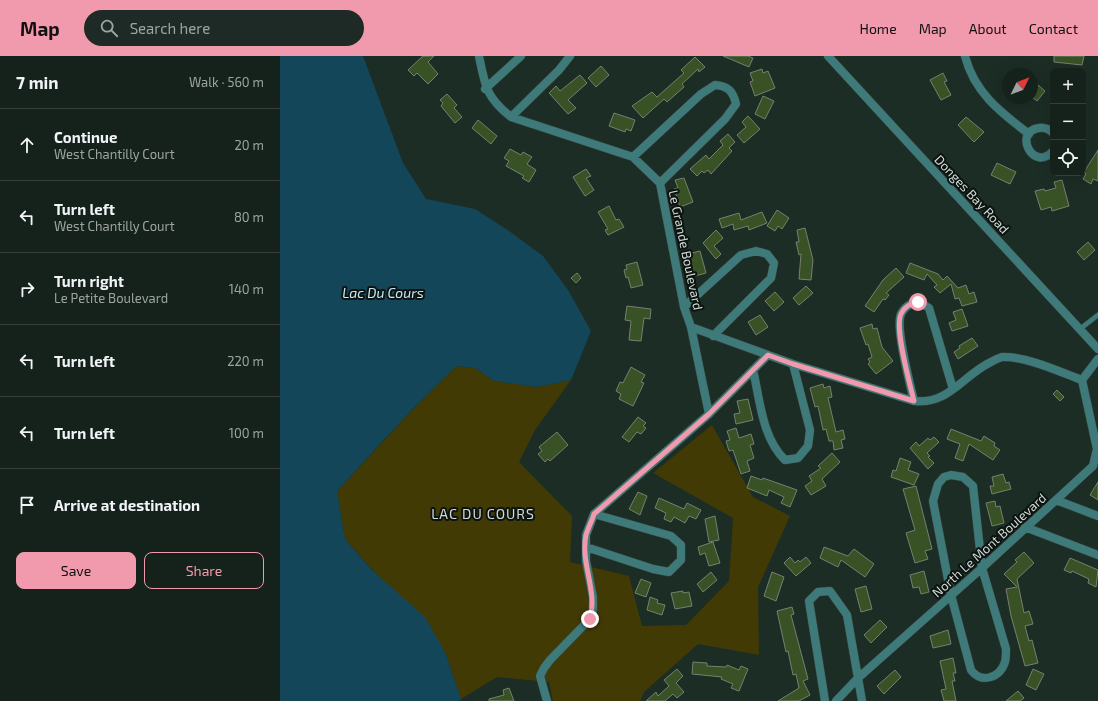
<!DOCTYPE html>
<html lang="en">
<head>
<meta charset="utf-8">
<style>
	body { margin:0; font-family:"Exo 2",sans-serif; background:#1e2a25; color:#f1f3f6 }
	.controls { position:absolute; right:12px; top:12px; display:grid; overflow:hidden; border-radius:8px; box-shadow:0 4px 16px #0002 }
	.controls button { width:36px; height:36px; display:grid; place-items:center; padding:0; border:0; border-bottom:1px solid #343f3b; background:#15221c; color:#f1f3f6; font:20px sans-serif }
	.compass { position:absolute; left:722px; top:12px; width:36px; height:36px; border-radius:50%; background:#15221c; box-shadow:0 4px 16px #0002; rotate:47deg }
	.stop { position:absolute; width:12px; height:12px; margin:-9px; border:3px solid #f29aad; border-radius:50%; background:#fff }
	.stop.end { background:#f29aad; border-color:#fff; box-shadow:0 1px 4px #0008 }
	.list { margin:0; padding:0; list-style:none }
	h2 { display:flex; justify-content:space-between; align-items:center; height:52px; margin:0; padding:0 16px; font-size:17px }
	h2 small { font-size:13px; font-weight:400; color:#9da4a3 }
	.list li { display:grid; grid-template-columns:26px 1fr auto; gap:12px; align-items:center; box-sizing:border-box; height:72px; padding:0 16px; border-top:1px solid #343f3b }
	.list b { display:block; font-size:15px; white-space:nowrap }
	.list p { margin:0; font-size:13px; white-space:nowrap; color:#9da4a3 }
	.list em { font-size:13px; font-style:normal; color:#9da4a3 }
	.actions { display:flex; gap:8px; padding:12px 16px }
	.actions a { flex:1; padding:9px 0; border:1px solid #f29aad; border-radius:8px; text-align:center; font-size:14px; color:#f29aad }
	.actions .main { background:#f29aad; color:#111 }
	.icon { flex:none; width:22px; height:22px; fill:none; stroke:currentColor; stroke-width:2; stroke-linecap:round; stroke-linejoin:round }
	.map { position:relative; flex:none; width:818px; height:645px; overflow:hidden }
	header { display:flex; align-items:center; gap:24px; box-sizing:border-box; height:56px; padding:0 20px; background:#f29aad; color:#111 }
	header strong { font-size:19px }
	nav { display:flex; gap:22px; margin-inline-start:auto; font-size:14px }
	.search { width:280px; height:36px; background:#1e2a25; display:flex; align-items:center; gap:10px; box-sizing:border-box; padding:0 14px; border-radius:22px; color:#9da4a3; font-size:15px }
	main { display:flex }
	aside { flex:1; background:#15221c }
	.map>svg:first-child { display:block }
</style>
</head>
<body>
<header>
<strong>Map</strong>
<div class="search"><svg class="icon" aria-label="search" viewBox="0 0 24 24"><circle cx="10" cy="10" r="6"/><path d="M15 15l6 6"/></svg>Search here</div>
<nav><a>Home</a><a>Map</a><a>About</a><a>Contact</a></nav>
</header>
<main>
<aside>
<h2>7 min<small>Walk · 560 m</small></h2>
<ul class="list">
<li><svg class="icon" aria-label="ahead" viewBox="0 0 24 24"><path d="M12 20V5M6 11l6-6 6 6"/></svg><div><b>Continue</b><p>West Chantilly Court</p></div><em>20 m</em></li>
<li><svg class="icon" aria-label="left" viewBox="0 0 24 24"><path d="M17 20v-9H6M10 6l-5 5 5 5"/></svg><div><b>Turn left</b><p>West Chantilly Court</p></div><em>80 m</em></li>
<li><svg class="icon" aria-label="right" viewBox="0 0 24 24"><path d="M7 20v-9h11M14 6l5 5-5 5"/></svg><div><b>Turn right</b><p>Le Petite Boulevard</p></div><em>140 m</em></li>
<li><svg class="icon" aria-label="left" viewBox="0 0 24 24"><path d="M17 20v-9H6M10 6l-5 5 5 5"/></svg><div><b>Turn left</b></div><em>220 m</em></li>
<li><svg class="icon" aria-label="left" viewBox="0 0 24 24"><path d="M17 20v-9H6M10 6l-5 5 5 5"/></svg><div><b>Turn left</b></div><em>100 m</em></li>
<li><svg class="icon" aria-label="arrive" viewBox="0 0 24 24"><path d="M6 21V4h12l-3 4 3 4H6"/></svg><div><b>Arrive at destination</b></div></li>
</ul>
<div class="actions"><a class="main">Save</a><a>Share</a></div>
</aside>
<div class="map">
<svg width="818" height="645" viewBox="0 0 818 645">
	<rect width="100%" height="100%" fill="#1c2d25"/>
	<path fill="#423a05" d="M 177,310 L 195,312 L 214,325 L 257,331 L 291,324 L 255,374 L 239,406 L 292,460 L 290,506 L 349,520 L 362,570 L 406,569 L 449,525 L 453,462 L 373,417 L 432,369 L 473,441 L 510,460 L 478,531 L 479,599 L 418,588 L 364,636 L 360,645 L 273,645 L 269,626 L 217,621 L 181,643 L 165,596 L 65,483 L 57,435 C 97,393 134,349 177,310 Z"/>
	<path fill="#14465a" d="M 0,0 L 83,0 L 123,107 L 146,143 L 195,153 L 229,175 L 263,200 L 288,234 L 311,275 L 291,324 L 257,331 L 214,325 L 195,312 L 177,310 C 134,349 96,393 57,435 L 65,483 L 91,513 L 145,561 L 165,596 L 181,643 L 179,645 L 0,645 Z"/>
	<path fill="#395225" stroke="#768070" d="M 143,0 L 154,0 L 148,6 L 158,18 L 148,28 L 137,17 L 134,20 L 128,14 Z
		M 443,0 L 468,0 L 473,2 L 469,11 Z
		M 774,0 L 804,0 L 802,9 L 774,6 Z
		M 415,1 L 425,11 L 419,16 L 418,13 L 402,28 L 404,31 L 387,46 L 384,43 L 363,62 L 352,50 L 372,36 L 377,41 L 404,17 L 401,14 Z
		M 321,10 L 329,19 L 316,31 L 308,22 Z
		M 482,13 L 483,17 L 488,15 L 495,32 L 475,40 L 470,26 L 473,25 L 470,17 Z
		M 663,17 L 667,25 L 664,26 L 671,39 L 661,44 L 650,24 Z
		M 300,19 L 307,27 L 288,44 L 296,52 L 288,58 L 269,37 L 276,30 L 280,35 Z
		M 752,24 L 765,35 L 757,45 L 752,41 Z
		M 167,38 L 177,49 L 174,52 L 182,61 L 175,67 L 161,50 L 163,47 L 160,44 Z
		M 483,40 L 494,45 L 485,63 L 475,58 Z
		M 334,57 L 355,64 L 351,75 L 346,73 L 345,76 L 329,70 Z
		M 468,60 L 480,73 L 464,87 L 457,79 L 466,71 L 462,66 Z
		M 686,61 L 704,76 L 694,86 L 678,69 Z
		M 198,64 L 217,80 L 211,88 L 192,72 Z
		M 448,78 L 455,86 L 449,92 L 452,95 L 431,118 L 428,114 L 424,117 L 422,115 L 417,120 L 410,113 L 426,99 L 429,103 L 443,89 L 440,85 Z
		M 230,93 L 241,99 L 243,96 L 252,101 L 247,108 L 256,114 L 249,126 L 242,122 L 244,120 L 226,110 L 229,105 L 224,102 Z
		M 818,94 L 818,125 L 813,123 L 811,128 L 803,123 L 806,118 L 804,116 Z
		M 717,107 L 736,116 L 730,128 L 711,119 Z
		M 306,113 L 311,120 L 306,122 L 314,134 L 305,140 L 293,121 Z
		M 404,122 L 413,146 L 400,151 L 394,133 L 398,132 L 395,124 Z
		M 782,124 L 789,150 L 772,155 L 771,151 L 761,154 L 755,135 L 764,133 L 765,135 L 776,132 L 774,126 Z
		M 329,150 L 336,164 L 339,163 L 344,171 L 328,179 L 325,174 L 328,173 L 318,156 Z
		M 497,154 L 509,162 L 502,173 L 498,170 L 495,175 L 487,170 Z
		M 482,156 L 487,167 L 469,174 L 468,170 L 454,174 L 453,168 L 442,172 L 439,163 L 459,157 L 461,164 Z
		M 525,172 L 533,204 L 531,224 L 519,223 L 521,198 L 519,199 L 516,186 L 519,186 L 517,174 Z
		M 436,174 L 443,182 L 434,190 L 441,198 L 436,203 L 423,187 Z
		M 808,186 L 815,194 L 804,204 L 797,196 Z
		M 420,195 L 426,217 L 415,220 L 408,198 Z
		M 357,206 L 363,229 L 351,232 L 348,221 L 346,222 L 344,214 L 347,213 L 346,209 Z
		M 630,207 L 658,218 L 663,224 L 667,220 L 678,232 L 686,229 L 689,238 L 694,236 L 697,246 L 682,250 L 679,242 L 675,243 L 671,228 L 660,237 L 654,231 L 657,229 L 647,218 L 644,224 L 626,217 Z
		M 616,212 L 624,221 L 606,237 L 609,239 L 605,244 L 603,243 L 594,256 L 585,250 L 603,224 Z
		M 297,217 L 301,222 L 296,227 L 291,222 Z
		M 526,230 L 533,237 L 519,249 L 513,242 Z
		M 495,236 L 504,246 L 494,255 L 485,245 Z
		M 347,250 L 371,253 L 370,263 L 364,262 L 361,285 L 349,284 L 351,265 L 345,264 Z
		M 682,253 L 688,270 L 672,275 L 669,267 L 676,264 L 673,256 Z
		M 480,259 L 488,271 L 476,279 L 468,266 Z
		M 592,268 L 593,273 L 597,272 L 602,291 L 613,305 L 596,318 L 588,308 L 590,306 L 588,303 L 592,301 L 588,288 L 586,289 L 580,272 Z
		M 692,282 L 698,290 L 678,303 L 674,296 L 680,292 L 679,290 Z
		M 351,311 L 365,319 L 361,326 L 364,327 L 353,350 L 339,343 L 341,338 L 336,335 L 340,326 L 343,327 Z
		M 543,328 L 544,332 L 550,330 L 552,341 L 548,342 L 556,376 L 563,374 L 565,383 L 561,384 L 563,392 L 554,394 L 553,385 L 549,385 L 546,373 L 543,374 L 538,350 L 535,351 L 530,332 Z
		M 777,334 L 784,341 L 780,345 L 773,338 Z
		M 468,343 L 473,364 L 456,368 L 454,358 L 460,357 L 457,345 Z
		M 358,361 L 366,367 L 363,370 L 366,372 L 361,378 L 357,376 L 349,386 L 342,381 Z
		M 456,372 L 459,382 L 471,378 L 474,388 L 470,389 L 474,402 L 467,405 L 470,415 L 461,418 L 453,394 L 449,395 L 446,385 L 450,384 L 447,375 Z
		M 671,373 L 701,385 L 704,380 L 715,387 L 714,390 L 720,394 L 713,404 L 689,388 L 683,405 L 675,402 L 680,388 L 667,383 Z
		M 277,376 L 288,389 L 270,405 L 268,403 L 265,406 L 258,398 L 262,395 L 259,391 Z
		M 654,381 L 659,386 L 647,397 L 650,400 L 648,401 L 654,407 L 648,413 L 630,392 L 636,386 L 639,390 L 648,382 L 650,384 Z
		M 552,397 L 560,406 L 542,423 L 546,430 L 531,439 L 525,430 L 532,425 L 529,420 L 541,412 L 538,410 Z
		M 620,402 L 631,406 L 628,414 L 639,418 L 634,429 L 611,421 L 613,414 L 616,415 Z
		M 723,418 L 726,427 L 729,426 L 731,433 L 712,438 L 710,430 L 714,430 L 712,421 Z
		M 471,420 L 482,424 L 483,422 L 517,434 L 510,451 L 501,447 L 504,441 L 489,434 L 487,440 L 467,432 Z
		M 818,426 L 818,444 L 810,439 Z
		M 636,430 L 652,493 L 645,495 L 648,503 L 635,507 L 626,477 L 635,474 L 623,433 Z
		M 358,436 L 367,440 L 360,459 L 349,453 Z
		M 379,442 L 404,453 L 407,447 L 421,454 L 416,463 L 409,460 L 405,467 L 394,461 L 391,466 L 384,463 L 386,457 L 375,452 Z
		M 715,445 L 716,451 L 720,450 L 724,467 L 712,470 L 706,447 Z
		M 435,460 L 439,484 L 429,486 L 425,463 Z
		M 433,486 L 440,507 L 429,510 L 425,497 L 420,499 L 418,491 Z
		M 544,491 L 568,500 L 574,493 L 594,508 L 585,521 L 561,504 L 558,511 L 540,502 Z
		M 744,496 L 754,507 L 737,523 L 744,557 L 749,555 L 753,568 L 745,570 L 749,585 L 752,584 L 758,607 L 745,610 L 731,560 L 726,533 L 737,531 L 724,518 L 737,506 L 735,504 Z
		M 510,501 L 515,507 L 518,504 L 520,506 L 526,501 L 531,507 L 516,520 L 504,507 Z
		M 790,502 L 818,514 L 816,531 L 808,527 L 809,523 L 792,515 L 791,517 L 784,514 Z
		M 644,515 L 649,536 L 641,538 L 639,531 L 633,532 L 630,519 Z
		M 431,516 L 437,524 L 423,536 L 417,528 Z
		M 492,516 L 504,521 L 496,545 L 484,540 Z
		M 361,523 L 371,527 L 366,541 L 355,537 Z
		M 586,530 L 592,553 L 581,556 L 575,533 Z
		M 403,535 L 403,537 L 409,536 L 412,550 L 395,553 L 391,537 Z
		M 370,541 L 378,544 L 377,547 L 385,549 L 382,559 L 367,554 Z
		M 512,551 L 514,558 L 511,559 L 528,623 L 523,625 L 530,639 L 519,645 L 498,645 L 519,632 L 516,618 L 513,619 L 508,595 L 506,596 L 497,555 Z
		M 600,564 L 607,571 L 591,587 L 584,579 Z
		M 668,574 L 671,588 L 653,592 L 650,580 Z
		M 673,602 L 676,617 L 673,617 L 675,625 L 672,625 L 676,645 L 664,645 L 661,634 L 666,633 L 660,605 Z
		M 413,606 L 427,607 L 427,610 L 446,611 L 447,609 L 459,614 L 461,610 L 468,613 L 459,635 L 451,632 L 453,628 L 441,623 L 442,621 L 412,618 Z
		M 397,613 L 403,620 L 396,627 L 404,636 L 397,642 L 393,638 L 385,645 L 366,645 L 376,636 L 378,640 L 389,630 L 384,624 Z
		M 753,613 L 764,618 L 756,634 L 746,629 Z
		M 615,614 L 621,621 L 604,638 L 597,630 Z
		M 229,632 L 234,645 L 209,645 L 209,643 L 224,639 L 223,634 Z
		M 738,635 L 744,642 L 740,645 L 726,645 Z"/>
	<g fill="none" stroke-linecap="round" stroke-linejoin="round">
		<g stroke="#394941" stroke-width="5.5">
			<path id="service" d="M 800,273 L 818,259"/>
		</g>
		<g stroke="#394941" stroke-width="9">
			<path id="minor" d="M 199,0 C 205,30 206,41 231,61 L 353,101 L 380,127 L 404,251 L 411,271 L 429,358
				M 685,0 C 694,36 720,56 749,78
				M 205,33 L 241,0
				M 231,61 L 279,14 L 290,0
				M 773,77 C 769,73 765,71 759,72 C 732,76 754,117 773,95
				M 353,101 L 421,38 L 435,29 C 448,30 453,35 456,48 L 445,63 L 380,127
				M 404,251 L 461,199 L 476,195 L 487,198 L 494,207 L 491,222 L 433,280
				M 411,271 L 513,308 L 634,345 C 669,349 683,319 711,306 C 714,304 719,302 722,301 C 746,300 780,316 802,324 L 818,303
				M 473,314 C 480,344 482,382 505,404 L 518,402 L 528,390 L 530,374 L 513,308
				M 634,345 C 630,328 615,271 621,258 C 625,250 630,248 638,245 L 649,252 L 673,333
				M 671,419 L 683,421 L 693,430 L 702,512 L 726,593 C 726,597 726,602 725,606 C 720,622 701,628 691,614 L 671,539 L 653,445 L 658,428 L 664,421 Z
				M 776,444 L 818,460
				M 745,471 L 818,499
				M 306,491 L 373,513 L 389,516 L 401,504 L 401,489 L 391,480 L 314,458
				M 267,645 L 260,620 L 264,612 L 270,604 L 310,563 L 313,554 L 313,541 L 306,505 L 306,479 L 314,458 L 429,358 L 488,299
				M 545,645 L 529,545 L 538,536 L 550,535 L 567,559 L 582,645
				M 556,645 L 577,623 L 702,512 L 813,410 L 817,393 L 802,324"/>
		</g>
		<g stroke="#394941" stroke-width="9">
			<path id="tertiary" d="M 548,0 L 818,293"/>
		</g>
		<use href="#service" stroke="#3f7a7b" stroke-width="4.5"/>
		<use href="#minor" stroke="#3f7a7b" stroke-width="8"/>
		<use href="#tertiary" stroke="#3f7a7b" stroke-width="8"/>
	</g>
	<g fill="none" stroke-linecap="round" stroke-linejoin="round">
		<path stroke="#f29aad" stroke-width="5" d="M 310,563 C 318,535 300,507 306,479 C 308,472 312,465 314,458 L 429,358 L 488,299 L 513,308 L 634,345 C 630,328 614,272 621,258 C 625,250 630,248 638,246"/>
	</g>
	<g text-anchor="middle" stroke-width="4" stroke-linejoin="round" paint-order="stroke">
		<g font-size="13" fill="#d1dcd6" stroke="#0c1310">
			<text transform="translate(692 138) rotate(47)" y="5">Donges Bay Road</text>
			<text transform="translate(406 194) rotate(78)" y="5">Le Grande Boulevard</text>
			<text transform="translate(709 489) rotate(-42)" y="5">North Le Mont Boulevard</text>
		</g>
		<g font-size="14" font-style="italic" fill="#c5e8f8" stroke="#0c1310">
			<text x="103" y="242">Lac Du Cours</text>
		</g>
		<g font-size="14" letter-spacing="1" fill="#d1dcd6" stroke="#0c1310">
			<text x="203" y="463">LAC DU COURS</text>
		</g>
	</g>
</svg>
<div class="controls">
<button>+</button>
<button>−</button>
<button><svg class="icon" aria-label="locate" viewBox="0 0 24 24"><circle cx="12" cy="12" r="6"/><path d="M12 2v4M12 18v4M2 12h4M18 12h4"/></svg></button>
</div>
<svg class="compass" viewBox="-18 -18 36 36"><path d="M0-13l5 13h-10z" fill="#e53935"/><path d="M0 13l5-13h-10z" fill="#9da4a3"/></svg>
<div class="stop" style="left:638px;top:246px"></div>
<div class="stop end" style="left:310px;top:563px"></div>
</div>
</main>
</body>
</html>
